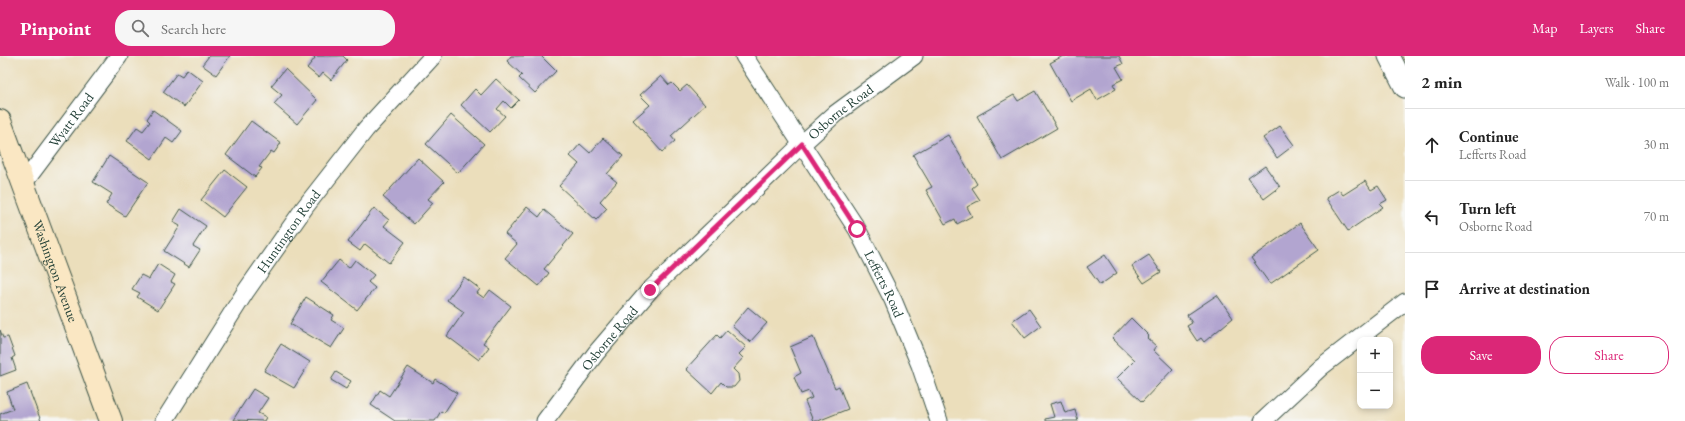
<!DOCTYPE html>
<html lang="en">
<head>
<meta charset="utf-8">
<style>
	body { margin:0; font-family:"EB Garamond",serif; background:#f6f6f6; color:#222 }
	.controls { position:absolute; right:12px; bottom:12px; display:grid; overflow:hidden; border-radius:8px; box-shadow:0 2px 6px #0003 }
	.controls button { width:36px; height:36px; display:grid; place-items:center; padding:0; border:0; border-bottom:1px solid #e0e0e0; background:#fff; color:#222; font:20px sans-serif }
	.stop { position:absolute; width:12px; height:12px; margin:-9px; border:3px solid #db2777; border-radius:50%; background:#fff }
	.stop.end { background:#db2777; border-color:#fff; box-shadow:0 1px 4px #0008 }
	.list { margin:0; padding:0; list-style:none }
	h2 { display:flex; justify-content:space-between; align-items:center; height:52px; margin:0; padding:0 16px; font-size:17px }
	h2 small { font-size:13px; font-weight:400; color:#767676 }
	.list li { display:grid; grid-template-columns:26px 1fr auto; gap:12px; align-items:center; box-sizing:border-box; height:72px; padding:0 16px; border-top:1px solid #e0e0e0 }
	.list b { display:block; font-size:15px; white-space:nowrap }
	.list p { margin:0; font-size:13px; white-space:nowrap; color:#767676 }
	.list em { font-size:13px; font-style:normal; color:#767676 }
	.actions { display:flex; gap:8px; padding:12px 16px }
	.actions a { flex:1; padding:9px 0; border:1px solid #db2777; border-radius:16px; text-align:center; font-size:14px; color:#db2777 }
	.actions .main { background:#db2777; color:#fff }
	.icon { flex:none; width:22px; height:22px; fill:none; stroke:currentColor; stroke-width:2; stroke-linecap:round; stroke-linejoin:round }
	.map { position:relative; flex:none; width:1405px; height:365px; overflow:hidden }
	header { display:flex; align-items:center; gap:24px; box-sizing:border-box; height:56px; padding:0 20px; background:#db2777; color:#fff }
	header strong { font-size:19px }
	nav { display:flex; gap:22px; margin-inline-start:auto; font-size:14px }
	.search { width:280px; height:36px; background:#f6f6f6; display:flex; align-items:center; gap:10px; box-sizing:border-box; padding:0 14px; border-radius:16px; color:#767676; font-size:15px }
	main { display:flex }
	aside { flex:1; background:#fff }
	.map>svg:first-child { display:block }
</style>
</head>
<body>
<header>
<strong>Pinpoint</strong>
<div class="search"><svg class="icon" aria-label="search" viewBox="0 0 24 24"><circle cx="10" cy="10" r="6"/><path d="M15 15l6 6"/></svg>Search here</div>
<nav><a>Map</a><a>Layers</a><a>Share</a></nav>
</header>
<main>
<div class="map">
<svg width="1405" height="365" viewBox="0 0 1405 365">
	<rect width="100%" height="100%" fill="#f6f6f2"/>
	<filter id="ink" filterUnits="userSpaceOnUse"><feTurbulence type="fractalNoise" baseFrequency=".025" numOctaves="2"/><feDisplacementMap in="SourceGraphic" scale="8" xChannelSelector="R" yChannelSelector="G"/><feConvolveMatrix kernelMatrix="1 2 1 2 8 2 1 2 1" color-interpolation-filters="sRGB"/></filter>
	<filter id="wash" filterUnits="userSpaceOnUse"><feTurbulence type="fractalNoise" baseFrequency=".012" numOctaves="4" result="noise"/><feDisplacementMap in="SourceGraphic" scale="16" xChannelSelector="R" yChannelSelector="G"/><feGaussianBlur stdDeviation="0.9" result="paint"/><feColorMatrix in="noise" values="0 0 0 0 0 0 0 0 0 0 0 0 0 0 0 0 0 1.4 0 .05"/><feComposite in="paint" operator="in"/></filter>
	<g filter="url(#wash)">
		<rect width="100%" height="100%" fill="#ebdebb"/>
		<g id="blocks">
			<path fill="#b2a5d0" d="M 209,0 L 230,0 L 216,19 L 202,9 Z
				M 313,0 L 343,0 L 347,4 L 331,24 L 323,17 L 319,22 L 307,12 L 315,2 Z
				M 511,0 L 541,0 L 556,15 L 535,37 L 519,22 L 522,19 L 507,5 Z
				M 1063,0 L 1119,0 L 1123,8 L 1116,11 L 1123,23 L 1113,28 L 1116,33 L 1097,44 L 1091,33 L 1071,45 L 1050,7 Z
				M 187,13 L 203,25 L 184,51 L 163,36 L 177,17 L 182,20 Z
				M 285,13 L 317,44 L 297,68 L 274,48 L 282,39 L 271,30 Z
				M 661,20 L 669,29 L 672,27 L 680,35 L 687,29 L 705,49 L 671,80 L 675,85 L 662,96 L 633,64 L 650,49 L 640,39 Z
				M 496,23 L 519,44 L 511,52 L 504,45 L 497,53 L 505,60 L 490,76 L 461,49 L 475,33 L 481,39 Z
				M 1035,35 L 1057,72 L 1002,104 L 977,60 L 1014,39 L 1018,45 Z
				M 153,54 L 182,75 L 173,87 L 166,82 L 152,103 L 127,85 L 137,71 L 143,75 L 150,66 L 147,63 Z
				M 451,59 L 484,88 L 458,117 L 426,88 Z
				M 251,65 L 281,87 L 274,97 L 271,95 L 259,111 L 262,112 L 255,121 L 226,99 Z
				M 1280,70 L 1294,89 L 1277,102 L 1263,82 Z
				M 948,79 L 977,128 L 972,132 L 980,144 L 967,151 L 972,160 L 957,168 L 955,163 L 945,168 L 926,134 L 932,131 L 913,99 Z
				M 603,82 L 623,100 L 607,118 L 617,126 L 600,145 L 607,152 L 596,164 L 559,130 L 579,108 L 570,100 L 580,88 L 590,97 Z
				M 109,100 L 148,126 L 125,160 L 106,148 L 112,138 L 93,126 Z
				M 418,102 L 444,126 L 428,143 L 433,147 L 414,168 L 383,141 Z
				M 1265,110 L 1280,131 L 1264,143 L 1248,122 Z
				M 225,114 L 247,131 L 223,161 L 201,144 Z
				M 1365,125 L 1371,134 L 1378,130 L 1387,144 L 1380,148 L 1383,151 L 1348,175 L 1326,142 L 1339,134 L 1343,139 Z
				M 527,151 L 539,161 L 544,154 L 573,178 L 544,213 L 549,217 L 539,230 L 505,202 L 517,188 L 505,178 Z
				M 374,152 L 389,164 L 384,170 L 405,186 L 389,207 L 365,188 L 360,195 L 348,186 Z
				M 181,153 L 206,170 L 193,190 L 200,194 L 189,211 L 164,195 L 180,170 L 173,166 Z
				M 1300,167 L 1319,194 L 1270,228 L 1251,202 Z
				M 1105,199 L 1117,217 L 1100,229 L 1087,211 Z
				M 1149,199 L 1161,216 L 1144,227 L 1132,210 Z
				M 339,204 L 349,212 L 355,204 L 374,219 L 368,226 L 375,232 L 357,254 L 321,226 Z
				M 158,208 L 175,219 L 171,226 L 175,228 L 158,254 L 137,241 L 140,237 L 132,233 L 141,219 L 149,223 Z
				M 464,221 L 480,233 L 477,237 L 484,242 L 490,234 L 511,250 L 483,287 L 489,291 L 479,304 L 447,280 L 464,256 L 447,244 Z
				M 1217,239 L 1233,262 L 1204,286 L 1201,282 L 1197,285 L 1187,270 L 1192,267 L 1187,259 Z
				M 306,241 L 334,259 L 331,264 L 344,272 L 331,292 L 290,268 Z
				M 748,251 L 767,267 L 750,286 L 732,270 Z
				M 1029,253 L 1041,270 L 1025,282 L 1012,265 Z
				M 1131,262 L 1149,280 L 1147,282 L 1156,290 L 1153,294 L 1173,313 L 1142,346 L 1117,322 L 1135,304 L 1112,282 Z
				M 0,274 L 3,282 L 8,281 L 15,300 L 12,302 L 16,314 L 0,320 Z
				M 727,274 L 746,291 L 739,298 L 743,302 L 733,313 L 738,318 L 739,325 L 734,331 L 726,331 L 721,326 L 712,337 L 686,313 L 717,279 L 720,282 Z
				M 813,281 L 835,332 L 839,330 L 848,353 L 818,365 L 813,365 L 805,345 L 812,342 L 809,335 L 801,338 L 794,321 L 801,317 L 790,291 Z
				M 281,288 L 310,306 L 294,332 L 264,315 Z
				M 408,311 L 433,327 L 435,323 L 457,337 L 444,357 L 441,355 L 435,365 L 395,365 L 371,349 L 380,334 L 389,340 Z
				M 336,316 L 351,325 L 346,333 L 331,324 Z
				M 27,328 L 41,365 L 0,365 L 0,358 L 13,353 L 7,336 Z
				M 253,333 L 268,342 L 258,357 L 266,361 L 264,365 L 233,364 Z
				M 1061,345 L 1065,357 L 1075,354 L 1078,365 L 1045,365 L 1045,363 L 1054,361 L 1050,348 Z"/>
		</g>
	</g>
	<g filter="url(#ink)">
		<use href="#blocks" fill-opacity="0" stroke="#3e5548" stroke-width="1"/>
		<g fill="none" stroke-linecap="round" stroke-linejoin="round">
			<g stroke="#3e5548" stroke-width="19">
				<g id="minor">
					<path id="s1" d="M 744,0 L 857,173 L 893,244 L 920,309 L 939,365"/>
					<path id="s2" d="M 23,128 L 119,0"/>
					<path id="s3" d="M 164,365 L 246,235 L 305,151 L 366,73 L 433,0"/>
					<path id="s4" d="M 545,365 L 596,297 L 650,234 L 802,88 L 835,58 L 914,0"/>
					<path d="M 1263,365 L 1321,311 L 1405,246"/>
				</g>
			</g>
			<g stroke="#3e5548" stroke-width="23">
				<path id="tertiary" d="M 1389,0 L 1405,31"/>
			</g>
			<g stroke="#3e5548" stroke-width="24">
				<g id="secondary">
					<path id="s5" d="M 0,65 L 111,365"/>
				</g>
			</g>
			<use href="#minor" stroke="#fff" stroke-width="17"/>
			<use href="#tertiary" stroke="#fff" stroke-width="21"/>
			<use href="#secondary" stroke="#fae7c3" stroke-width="22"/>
		</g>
	</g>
	<g fill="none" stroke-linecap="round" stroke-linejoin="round" filter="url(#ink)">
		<path stroke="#db2777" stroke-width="5" d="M 650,234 L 802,88 L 857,173"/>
	</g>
	<g text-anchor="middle" stroke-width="3" stroke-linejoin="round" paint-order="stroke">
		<g font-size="14" fill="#1f3d34" stroke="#f6f6f2">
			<text dy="5" stroke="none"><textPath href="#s4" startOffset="429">Osborne Road</textPath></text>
			<text dy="5" stroke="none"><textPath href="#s2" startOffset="80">Wyatt Road</textPath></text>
			<text dy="5" stroke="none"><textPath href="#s3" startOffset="227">Huntington Road</textPath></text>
			<text dy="5" stroke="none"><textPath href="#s5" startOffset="160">Washington Avenue</textPath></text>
			<text dy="5" stroke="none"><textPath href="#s1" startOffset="268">Lefferts Road</textPath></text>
			<text dy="5" stroke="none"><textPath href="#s4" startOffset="105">Osborne Road</textPath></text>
		</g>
	</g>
</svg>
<div class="controls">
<button>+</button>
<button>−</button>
</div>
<div class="stop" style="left:857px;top:173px"></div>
<div class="stop end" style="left:650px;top:234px"></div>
</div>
<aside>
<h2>2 min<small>Walk · 100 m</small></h2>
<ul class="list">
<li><svg class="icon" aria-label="ahead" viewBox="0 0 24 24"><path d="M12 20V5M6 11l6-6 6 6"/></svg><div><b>Continue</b><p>Lefferts Road</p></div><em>30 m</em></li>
<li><svg class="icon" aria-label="left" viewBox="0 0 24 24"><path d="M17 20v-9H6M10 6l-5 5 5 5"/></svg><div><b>Turn left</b><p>Osborne Road</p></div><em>70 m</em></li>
<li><svg class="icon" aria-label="arrive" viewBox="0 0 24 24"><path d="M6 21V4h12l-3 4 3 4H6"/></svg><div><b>Arrive at destination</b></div></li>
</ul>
<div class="actions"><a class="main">Save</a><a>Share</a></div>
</aside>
</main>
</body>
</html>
